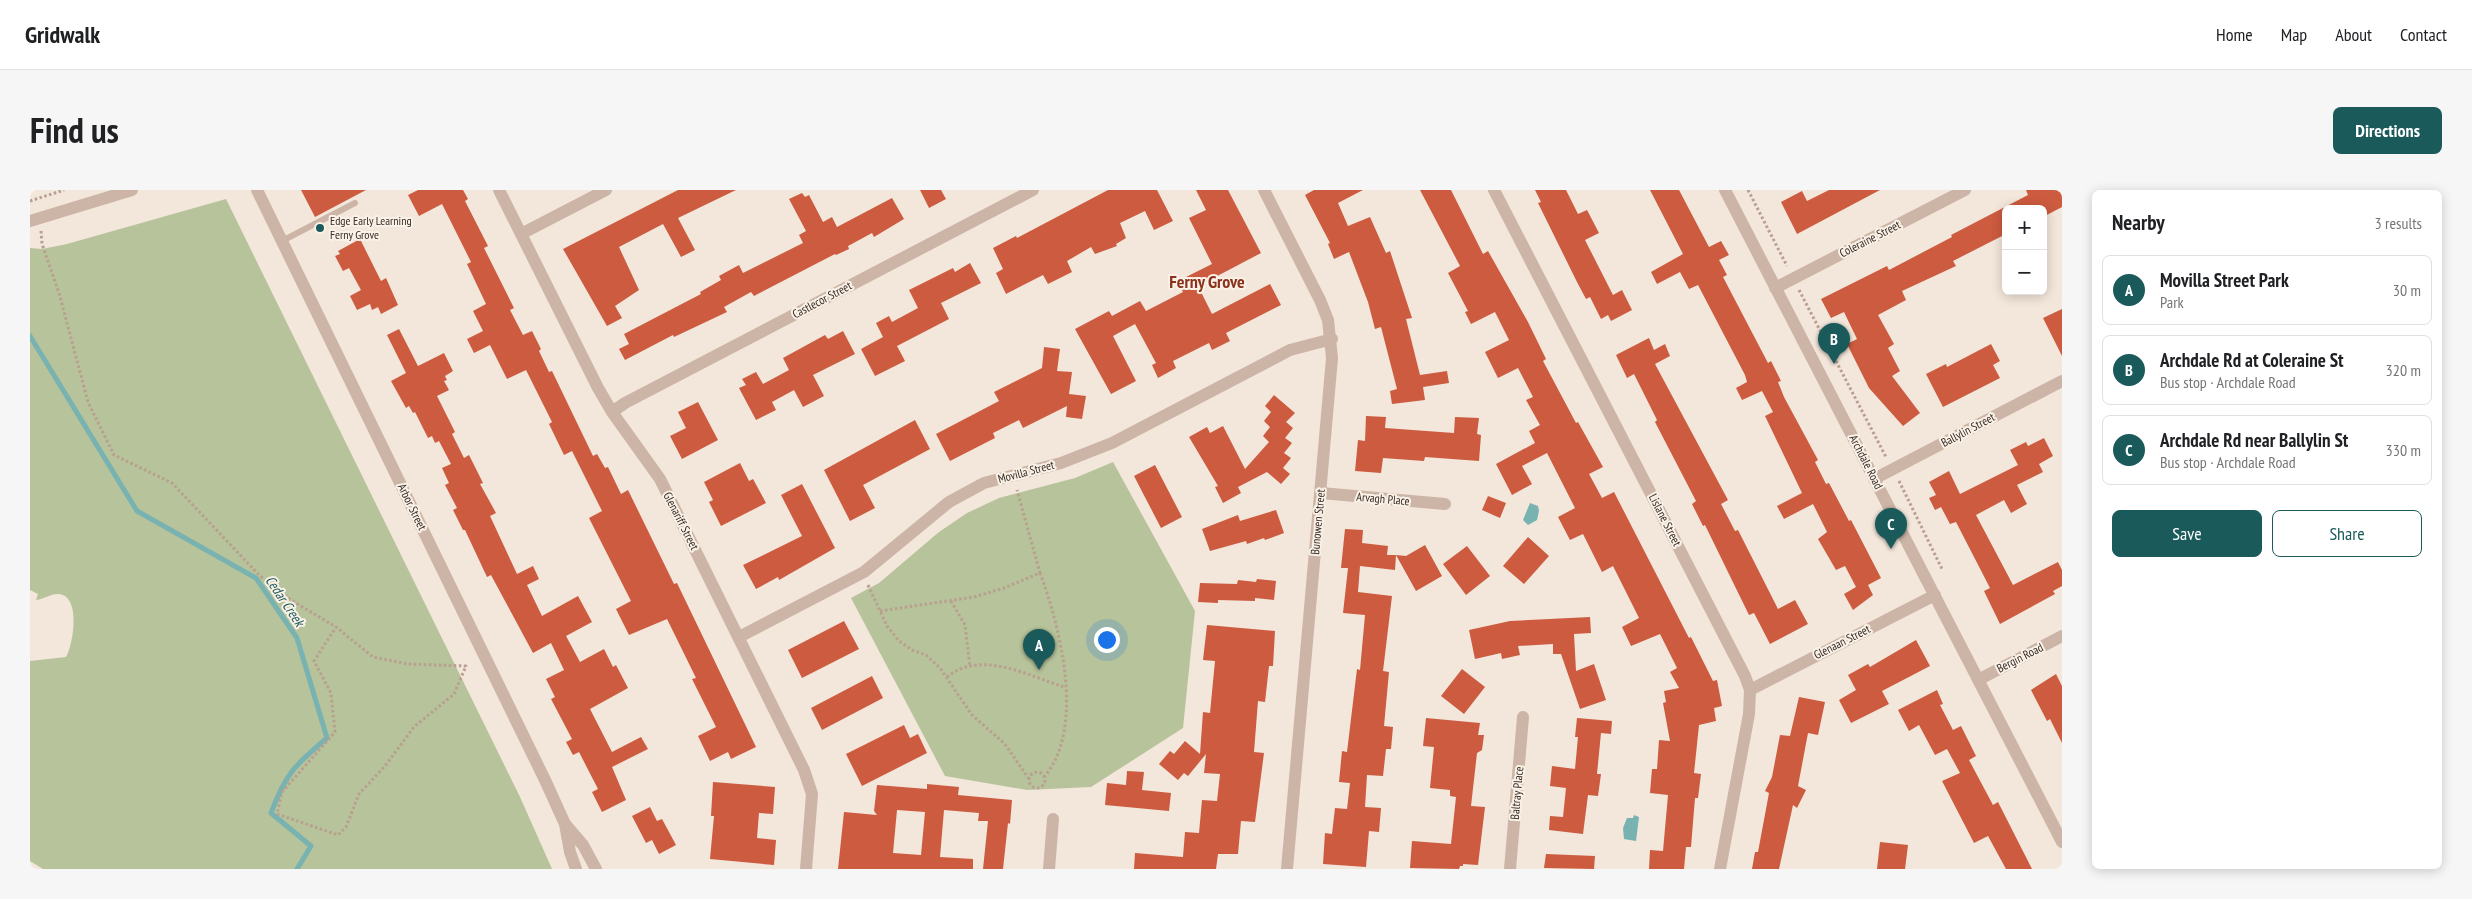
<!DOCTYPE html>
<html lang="en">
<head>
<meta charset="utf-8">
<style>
	body { margin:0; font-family:"PT Sans Narrow",sans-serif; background:#f6f6f6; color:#202124 }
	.controls { position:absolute; right:15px; top:15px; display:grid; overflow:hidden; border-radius:8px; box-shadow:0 2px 12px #0003 }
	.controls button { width:45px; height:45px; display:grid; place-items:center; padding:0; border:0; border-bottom:1px solid #e0e0e0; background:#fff; color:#202124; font:25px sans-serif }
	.you { position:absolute; left:1076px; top:449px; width:18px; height:18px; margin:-12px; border:4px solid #fff; border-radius:50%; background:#1a73e8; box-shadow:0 0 0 8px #1a73e833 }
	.badge { display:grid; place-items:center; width:32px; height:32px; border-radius:50%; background:#1a5a5b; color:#fff; font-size:16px; font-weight:700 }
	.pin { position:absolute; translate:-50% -41px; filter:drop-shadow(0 1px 2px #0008) }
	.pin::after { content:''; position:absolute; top:26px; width:18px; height:15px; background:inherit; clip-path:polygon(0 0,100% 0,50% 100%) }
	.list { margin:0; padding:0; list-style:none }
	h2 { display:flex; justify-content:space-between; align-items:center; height:65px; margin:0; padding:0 20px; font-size:21px }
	h2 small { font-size:16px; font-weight:400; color:#757577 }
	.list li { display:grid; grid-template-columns:32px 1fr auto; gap:15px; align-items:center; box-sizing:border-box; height:70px; margin:0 10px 10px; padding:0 10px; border:1px solid #e0e0e0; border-radius:8px }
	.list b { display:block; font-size:19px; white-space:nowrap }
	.list p { margin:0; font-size:16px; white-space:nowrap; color:#757577 }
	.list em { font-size:16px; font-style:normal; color:#757577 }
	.actions { display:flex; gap:10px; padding:15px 20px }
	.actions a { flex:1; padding:11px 0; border:1px solid #1a5a5b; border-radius:8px; text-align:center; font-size:18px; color:#1a5a5b }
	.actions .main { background:#1a5a5b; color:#fff }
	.map { position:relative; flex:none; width:2032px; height:679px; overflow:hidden; border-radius:8px }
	header { display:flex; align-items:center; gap:30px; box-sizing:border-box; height:70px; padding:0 25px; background:#fff; border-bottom:1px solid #e0e0e0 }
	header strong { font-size:24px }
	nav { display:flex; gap:28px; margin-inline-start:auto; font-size:18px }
	.intro { display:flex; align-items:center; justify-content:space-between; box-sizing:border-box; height:120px; padding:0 30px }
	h1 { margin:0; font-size:35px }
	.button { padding:12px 22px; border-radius:8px; background:#1a5a5b; color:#fff; font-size:18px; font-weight:700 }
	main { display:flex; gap:30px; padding:0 30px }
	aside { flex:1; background:#fff; border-radius:8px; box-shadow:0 2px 12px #0003 }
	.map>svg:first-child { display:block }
</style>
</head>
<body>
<header>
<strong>Gridwalk</strong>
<nav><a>Home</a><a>Map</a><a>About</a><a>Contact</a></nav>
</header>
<div class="intro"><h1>Find us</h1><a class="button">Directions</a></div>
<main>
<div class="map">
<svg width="2032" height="679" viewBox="0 0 2032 679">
	<rect width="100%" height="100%" fill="#f3e6db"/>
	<path fill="#b7c39a" d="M 196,9 L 490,607 L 522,679 L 13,679 L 0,671 L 0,471 L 36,467 C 43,455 50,412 33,405 C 24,401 15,409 6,410 L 8,404 L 0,400 L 0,58 L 12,59 L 37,54 Z
		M 1083,272 L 1165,421 L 1153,538 L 1061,597 L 997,600 L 915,586 L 821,408 L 849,393 L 909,342 L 937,323 L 969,308 L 1045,288 Z"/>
	<path fill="#78b2b1" d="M 1500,313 L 1508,316 L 1509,321 L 1507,330 L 1498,335 L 1493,330 Z
		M 1604,625 L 1609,627 L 1606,651 L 1594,649 L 1593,638 L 1597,628 L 1603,628 Z"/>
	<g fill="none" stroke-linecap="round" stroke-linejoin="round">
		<path stroke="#78b2b1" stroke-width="5" d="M 0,146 L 107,321 L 226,388 L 267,448 L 297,548 C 265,575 256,583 241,623 L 281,656 L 267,679"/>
	</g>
	<path fill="#cc5b3f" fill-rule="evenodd" d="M 271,0 L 336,0 L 285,27 Z
		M 388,0 L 433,0 L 438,9 L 435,11 L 458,56 L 454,58 L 484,118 L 480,120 L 493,145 L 502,141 L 511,159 L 509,161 L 519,182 L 522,181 L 563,266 L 567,264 L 575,278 L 578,277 L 591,304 L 598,300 L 644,394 L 647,393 L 726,557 L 701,569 L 698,562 L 680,571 L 668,546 L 686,537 L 662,489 L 666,488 L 637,429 L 599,445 L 586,419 L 601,411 L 559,328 L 572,321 L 542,261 L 534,265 L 519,234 L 522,232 L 496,180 L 477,189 L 460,155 L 444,163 L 437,149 L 453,141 L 443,121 L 456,114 L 437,74 L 441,72 L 412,14 L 389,26 L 378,5 Z
		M 648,0 L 706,0 L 648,28 L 665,60 L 651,67 L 633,34 L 589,57 L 609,100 L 585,116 L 592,128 L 577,136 L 533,59 Z
		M 890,0 L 911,0 L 916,9 L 899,18 Z
		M 1078,0 L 1127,0 L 1143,31 L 1124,40 L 1115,21 L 1090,33 L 1096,48 L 1086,54 L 1087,56 L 1065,64 L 1061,57 L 1037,71 L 1042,82 L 1018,94 L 1013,85 L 976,104 L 966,83 L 973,79 L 963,58 L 986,46 L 987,48 Z
		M 1166,0 L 1198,0 L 1231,63 L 1172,94 L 1174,98 L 1170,100 L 1182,124 L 1240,94 L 1251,115 L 1196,143 L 1200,151 L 1182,160 L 1179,153 L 1143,171 L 1146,178 L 1128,188 L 1122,175 L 1126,173 L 1105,134 L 1083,146 L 1106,191 L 1081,204 L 1045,139 L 1079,121 L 1082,126 L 1110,111 L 1116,121 L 1153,102 L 1148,91 L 1182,74 L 1159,28 L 1176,20 Z
		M 1284,0 L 1333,0 L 1308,13 L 1318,36 L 1340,27 L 1356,63 L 1360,61 L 1382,128 L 1376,129 L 1390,185 L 1417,181 L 1419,193 L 1393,197 L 1395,210 L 1362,214 L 1360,201 L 1367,199 L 1351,137 L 1345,139 L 1338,112 L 1319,62 L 1304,69 L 1298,54 L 1300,53 L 1275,5 Z
		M 1390,0 L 1421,0 L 1453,64 L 1458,61 L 1498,132 L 1516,169 L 1513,171 L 1546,233 L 1548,232 L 1573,277 L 1559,284 L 1572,308 L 1584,302 L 1659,448 L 1661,447 L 1683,491 L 1687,490 L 1692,516 L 1684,518 L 1686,531 L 1669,535 L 1664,583 L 1671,584 L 1668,608 L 1665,608 L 1661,657 L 1656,657 L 1654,679 L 1619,679 L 1620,660 L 1633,661 L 1638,605 L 1620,603 L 1622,579 L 1627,579 L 1629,550 L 1640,551 L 1633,513 L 1636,512 L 1634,501 L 1649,498 L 1640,482 L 1647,478 L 1630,444 L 1601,456 L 1592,437 L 1609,428 L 1583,376 L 1572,382 L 1553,344 L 1540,350 L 1528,327 L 1545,318 L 1517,263 L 1492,276 L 1502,294 L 1482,305 L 1466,274 L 1505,253 L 1499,241 L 1510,235 L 1496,210 L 1503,207 L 1488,178 L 1468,188 L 1455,162 L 1479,150 L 1465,122 L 1441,134 L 1435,122 L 1438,121 L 1418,83 L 1430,76 Z
		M 1505,0 L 1536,0 L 1548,24 L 1557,20 L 1569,43 L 1555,50 L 1583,105 L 1592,100 L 1602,120 L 1581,131 L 1578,125 L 1571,129 L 1560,107 L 1556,109 L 1547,92 L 1508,13 L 1511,12 Z
		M 1620,0 L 1649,0 L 1679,57 L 1691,51 L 1699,65 L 1689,70 L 1697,85 L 1693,87 L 1738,173 L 1741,171 L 1751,191 L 1748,192 L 1754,207 L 1788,270 L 1785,272 L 1796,294 L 1799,293 L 1819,331 L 1821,330 L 1851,388 L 1838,395 L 1843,405 L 1823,420 L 1814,404 L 1826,397 L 1815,376 L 1806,380 L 1788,349 L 1797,342 L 1783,314 L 1754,329 L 1747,316 L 1772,303 L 1735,226 L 1743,222 L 1732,201 L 1712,210 L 1706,198 L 1717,192 L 1715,185 L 1668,95 L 1659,99 L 1650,82 L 1627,94 L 1621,82 L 1653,64 Z
		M 1799,0 L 1850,0 L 1767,44 L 1751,12 L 1772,1 L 1777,11 Z
		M 1996,0 L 2032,0 L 2032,17 L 2013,27 L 2013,19 L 1976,19 L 1976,44 L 1923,71 L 1926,76 L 1872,101 L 1876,110 L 1848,125 L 1864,154 L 1858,158 L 1870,181 L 1862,186 L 1890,223 L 1873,236 L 1839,198 L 1817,154 L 1827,149 L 1814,122 L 1801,128 L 1791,109 L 1857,76 L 1859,80 L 1922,47 L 1921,45 L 1998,5 Z
		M 772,3 L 775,7 L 779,5 L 793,32 L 802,27 L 807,37 L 862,8 L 874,29 L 844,47 L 842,43 L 818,56 L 819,59 L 806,65 L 805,64 L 724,106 L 721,102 L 694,117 L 697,122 L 644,147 L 643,145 L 595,170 L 589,159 L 599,154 L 594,144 L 671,104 L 670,102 L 691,90 L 689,86 L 709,75 L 713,83 L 773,53 L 769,45 L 776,41 L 759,9 Z
		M 330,49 L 351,91 L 356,88 L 368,115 L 351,124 L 348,117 L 342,120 L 340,114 L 327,120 L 320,106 L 331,100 L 319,78 L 313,81 L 305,66 L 310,64 L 308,61 Z
		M 940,73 L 951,93 L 911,113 L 919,129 L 867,156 L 875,171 L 845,186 L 831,159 L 853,147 L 846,133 L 859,126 L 862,132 L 888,118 L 879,100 L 923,78 L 925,82 Z
		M 2032,119 L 2032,166 L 2013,128 Z
		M 369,139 L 388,176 L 414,163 L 423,181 L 415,186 L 417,190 L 414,191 L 419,200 L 407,206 L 425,242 L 422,244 L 434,268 L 439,265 L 453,293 L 450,294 L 466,323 L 460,326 L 487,384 L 503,376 L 509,389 L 497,395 L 512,426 L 548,406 L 562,432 L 536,446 L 550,472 L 574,459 L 583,477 L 586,475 L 598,498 L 560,519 L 582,562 L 611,547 L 618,559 L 582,577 L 596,610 L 572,622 L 562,602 L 568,599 L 549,562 L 543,565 L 536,552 L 542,549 L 521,509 L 525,507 L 516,489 L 534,480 L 521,453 L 503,463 L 461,385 L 457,387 L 435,340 L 433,340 L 423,320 L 427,318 L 415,295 L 419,293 L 412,278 L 421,274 L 409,251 L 405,253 L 402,246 L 398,248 L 385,222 L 383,223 L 379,216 L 376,218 L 361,191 L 376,183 L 357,145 Z
		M 813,141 L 825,164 L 783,185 L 794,206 L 773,217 L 764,200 L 742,212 L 746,220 L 726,230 L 709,198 L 716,195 L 712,189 L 726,182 L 733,194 L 759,180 L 753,168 L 795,145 L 798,149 Z
		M 1619,148 L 1624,160 L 1635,154 L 1640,166 L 1625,174 L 1698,310 L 1691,314 L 1705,341 L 1708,340 L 1748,419 L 1765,410 L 1778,434 L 1740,454 L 1724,423 L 1719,425 L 1675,335 L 1673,336 L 1662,314 L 1666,311 L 1625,232 L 1627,230 L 1604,184 L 1597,188 L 1586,165 Z
		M 1961,154 L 1970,171 L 1963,175 L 1970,188 L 1913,217 L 1896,184 L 1916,174 L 1917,177 Z
		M 1014,157 L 1030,159 L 1027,181 L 1042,182 L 1039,204 L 1056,206 L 1052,229 L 1036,227 L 1037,216 L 993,238 L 989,230 L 963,243 L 965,248 L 920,271 L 906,244 L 969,211 L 964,202 L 1012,178 Z
		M 1244,205 L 1265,223 L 1256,232 L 1263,238 L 1255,248 L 1262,253 L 1254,263 L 1261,268 L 1253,278 L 1260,284 L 1251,294 L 1237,282 L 1208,297 L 1211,303 L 1193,313 L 1185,297 L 1188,296 L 1159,247 L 1177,237 L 1180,243 L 1193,236 L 1215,279 L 1239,252 L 1233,246 L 1240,237 L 1234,231 L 1241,222 L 1235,216 Z
		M 668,212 L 688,250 L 652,269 L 640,246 L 656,238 L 648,222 Z
		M 1336,226 L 1356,227 L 1355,238 L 1424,243 L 1425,227 L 1449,228 L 1447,244 L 1451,245 L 1449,271 L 1395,267 L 1394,271 L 1353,268 L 1351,283 L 1325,281 L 1328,250 L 1335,251 Z
		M 885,230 L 900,259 L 833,295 L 845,318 L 820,331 L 794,280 Z
		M 2014,248 L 2023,266 L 2009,274 L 2013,282 L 1987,295 L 1997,314 L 1981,323 L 1974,310 L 1946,325 L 1983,395 L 2028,372 L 2032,380 L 2032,396 L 2023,401 L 2025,404 L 1970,434 L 1954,401 L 1960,398 L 1926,332 L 1920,334 L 1911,317 L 1905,320 L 1899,308 L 1906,305 L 1899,292 L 1919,281 L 1930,304 L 1988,275 L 1980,260 L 1996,252 L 1998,256 Z
		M 710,273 L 719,291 L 723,289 L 736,313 L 691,336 L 679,312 L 683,310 L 674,292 Z
		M 1125,275 L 1152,327 L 1131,338 L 1104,286 Z
		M 772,294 L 805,358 L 749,390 L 748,387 L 726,399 L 713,375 L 772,346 L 751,305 Z
		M 1458,306 L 1476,313 L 1470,328 L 1452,320 Z
		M 1246,320 L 1254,343 L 1235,350 L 1234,348 L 1217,354 L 1216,351 L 1180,361 L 1172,339 L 1208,325 L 1210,331 Z
		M 1315,339 L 1333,340 L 1332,353 L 1358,356 L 1357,365 L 1366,365 L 1365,380 L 1330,376 L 1328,402 L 1362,406 L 1353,481 L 1359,482 L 1354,536 L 1363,537 L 1361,559 L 1356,559 L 1353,586 L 1337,585 L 1335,617 L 1351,618 L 1349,642 L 1339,641 L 1336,677 L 1293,674 L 1295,643 L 1302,644 L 1305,618 L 1317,619 L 1320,593 L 1309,592 L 1312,561 L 1317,562 L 1327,479 L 1330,480 L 1335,425 L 1313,423 L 1318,378 L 1311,378 Z
		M 1498,347 L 1519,366 L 1494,394 L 1473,376 Z
		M 1395,355 L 1412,386 L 1386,401 L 1366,365 L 1376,366 Z
		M 1437,356 L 1460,386 L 1436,405 L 1413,374 Z
		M 1227,389 L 1246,391 L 1244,410 L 1225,408 L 1225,411 L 1188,410 L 1188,413 L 1168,412 L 1170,393 L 1207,394 L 1208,390 L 1226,392 Z
		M 1560,427 L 1561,443 L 1544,444 L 1546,481 L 1564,474 L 1576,510 L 1550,519 L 1531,464 L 1523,464 L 1523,454 L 1488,456 L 1490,465 L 1472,469 L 1471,463 L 1445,469 L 1439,440 L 1480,431 Z
		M 814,431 L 829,459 L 772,488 L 758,460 Z
		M 1177,435 L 1245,441 L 1243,476 L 1239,476 L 1235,512 L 1228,511 L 1224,562 L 1234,563 L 1225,632 L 1211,631 L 1208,664 L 1188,664 L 1186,679 L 1104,679 L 1105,663 L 1153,667 L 1155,642 L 1169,643 L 1172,610 L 1187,611 L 1190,584 L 1174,583 L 1176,564 L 1158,586 L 1154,583 L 1148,590 L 1129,574 L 1140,561 L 1144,564 L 1155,551 L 1170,564 L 1173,522 L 1180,523 L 1185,471 L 1173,470 Z
		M 1886,450 L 1900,476 L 1852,501 L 1859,514 L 1821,533 L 1809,510 L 1826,500 L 1818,485 L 1838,474 L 1840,477 Z
		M 1432,479 L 1455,497 L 1434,524 L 1411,506 Z
		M 2026,484 L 2032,496 L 2032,553 L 2020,529 L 2017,531 L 2001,500 Z
		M 842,486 L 853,508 L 792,540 L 781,518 Z
		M 1907,500 L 1913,514 L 1910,515 L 1923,540 L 1931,536 L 1946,566 L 1939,570 L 1963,615 L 1968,612 L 2002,679 L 1976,679 L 1958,646 L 1944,653 L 1912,591 L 1930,583 L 1917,559 L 1905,565 L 1889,535 L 1879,541 L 1868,520 Z
		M 1769,507 L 1795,512 L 1788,545 L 1778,543 L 1768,596 L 1776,600 L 1767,618 L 1763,615 L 1749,679 L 1722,679 L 1725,662 L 1728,662 L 1739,603 L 1735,601 L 1742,587 L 1750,545 L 1760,546 Z
		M 1396,528 L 1450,533 L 1448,545 L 1454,545 L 1452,560 L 1447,563 L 1441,616 L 1455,617 L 1448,675 L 1433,674 L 1433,676 L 1430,676 L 1429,679 L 1380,678 L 1382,651 L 1421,654 L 1426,607 L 1420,606 L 1420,600 L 1400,598 L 1404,557 L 1393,556 Z
		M 1547,528 L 1582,531 L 1581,544 L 1571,543 L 1567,584 L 1571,584 L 1568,606 L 1558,605 L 1553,644 L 1519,640 L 1520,626 L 1533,627 L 1536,598 L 1520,596 L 1522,576 L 1545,579 L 1548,547 L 1545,547 Z
		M 874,535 L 880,548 L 888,544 L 897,563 L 832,596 L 816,564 Z
		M 1097,581 L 1114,582 L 1112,600 L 1141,603 L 1139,621 L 1075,615 L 1077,593 L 1096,595 Z
		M 683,592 L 745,597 L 743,624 L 729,623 L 727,648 L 746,650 L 744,675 L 680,669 L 684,626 L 681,626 Z
		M 897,594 L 929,597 L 928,605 L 982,610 L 980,634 L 978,633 L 973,679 L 953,679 L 958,631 L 948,631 L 949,623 L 914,620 L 910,667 L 943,669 L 943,679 L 808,679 L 814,622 L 847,625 L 844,621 L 847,595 L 897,599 ZM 867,620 L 895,622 L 891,665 L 863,663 Z
		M 620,617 L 627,631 L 632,629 L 646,655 L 629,664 L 622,650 L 616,653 L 602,626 Z
		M 1850,652 L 1878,655 L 1875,679 L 1847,679 Z
		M 1516,664 L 1565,666 L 1564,679 L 1514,678 Z"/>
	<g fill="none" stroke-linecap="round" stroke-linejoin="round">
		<path stroke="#b89f90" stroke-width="3" stroke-dasharray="2.5 2.5" stroke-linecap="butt" d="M 1718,0 L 1757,76
			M 0,11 L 34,0
			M 11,41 L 12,54 L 29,103 L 58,212 L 84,265 L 142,293 L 230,386 L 261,410 L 306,437 L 343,467 L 378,474 L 436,476 L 424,504 L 384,537 L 355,576 L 329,604 L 316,637 L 308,645 L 247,624 L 252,602 L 305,542 L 301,503 L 284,471 L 306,437
			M 1769,100 L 1856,267
			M 1869,291 L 1912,379
			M 1010,383 C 1030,436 1056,539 1014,587
			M 838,395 L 857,436 L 869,451 L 882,460 L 896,465 L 910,478 L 942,525 L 975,554 L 999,589
			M 921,411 L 935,435 L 940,477
			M 850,421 L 944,407 L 974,398 L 1010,383 L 987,300
			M 917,487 C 951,459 999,486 1034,497
			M999 590a8 8 0 1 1 16 0a8 8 0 1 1-16 0Z"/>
		<path stroke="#ccb5a6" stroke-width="6" d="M 252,51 L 325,13"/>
		<path stroke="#ccb5a6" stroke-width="12" d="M 469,0 L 568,198 L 582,222 L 630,289 L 774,580 L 782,604 L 776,679
			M 1234,0 L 1290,110 L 1298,130 L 1302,168 L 1257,679
			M 1464,0 L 1715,486 L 1720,500 L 1719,524 L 1690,679
			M 1695,0 L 2032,652
			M 491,44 L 576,0
			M 1745,98 L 1935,0
			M 582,222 L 595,213 L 1003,0
			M 1844,289 L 2032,191
			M 1291,303 L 1415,314
			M 709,447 L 834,382 L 919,312 L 954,293 L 1031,273 L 1082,253 L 1260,160 L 1302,149
			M 1948,490 L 2032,446
			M 1720,500 L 1905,405
			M 1019,679 L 1023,629
			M 1480,679 L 1493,527"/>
		<path stroke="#ccb5a6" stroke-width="12" d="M 227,0 L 515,590 L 535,634 L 540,662 L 546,679
			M 0,31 L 102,0
			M 535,634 L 553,655 L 566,679"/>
	</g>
	<circle fill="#1a5a5b" stroke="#faf1e7" stroke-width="2" cx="290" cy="38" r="5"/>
	<g text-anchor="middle" stroke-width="4" stroke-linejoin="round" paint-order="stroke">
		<g font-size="12" fill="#372c27" stroke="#faf1e7" text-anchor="start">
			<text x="300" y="35">Edge Early Learning<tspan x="300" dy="14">Ferny Grove</tspan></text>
		</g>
		<g font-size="12" fill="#372c27" stroke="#faf1e7">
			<text transform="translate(1840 49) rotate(-27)" y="4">Coleraine Street</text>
			<text transform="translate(792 110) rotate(-28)" y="4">Castlecor Street</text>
			<text transform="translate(1938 240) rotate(-28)" y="4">Ballylin Street</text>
			<text transform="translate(1836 272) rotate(63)" y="4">Archdale Road</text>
			<text transform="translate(996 282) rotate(-15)" y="4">Movilla Street</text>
			<text transform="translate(1353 309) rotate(5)" y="4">Arvagh Place</text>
			<text transform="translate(382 317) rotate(64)" y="4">Arbor Street</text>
			<text transform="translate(1635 330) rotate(63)" y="4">Lislane Street</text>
			<text transform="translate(651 331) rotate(63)" y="4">Glenariff Street</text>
			<text transform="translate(1288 332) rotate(-85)" y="4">Bunowen Street</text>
			<text transform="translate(1812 452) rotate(-27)" y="4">Glenaan Street</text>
			<text transform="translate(1990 468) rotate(-27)" y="4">Bergin Road</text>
			<text transform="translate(1487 603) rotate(-85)" y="4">Baltray Place</text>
		</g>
		<g font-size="14" font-style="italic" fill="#1a5a5b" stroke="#faf1e7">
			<text transform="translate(255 411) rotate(56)" y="5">Cedar Creek</text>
		</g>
		<g font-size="18" font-weight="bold" fill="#8b311c" stroke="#faf1e7">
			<text x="1177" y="98">Ferny Grove</text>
		</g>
	</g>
</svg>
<div class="controls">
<button>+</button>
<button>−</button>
</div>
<div class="you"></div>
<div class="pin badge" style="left:1009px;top:480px">A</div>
<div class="pin badge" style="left:1804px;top:174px">B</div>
<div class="pin badge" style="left:1861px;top:359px">C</div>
</div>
<aside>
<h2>Nearby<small>3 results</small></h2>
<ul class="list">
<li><span class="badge">A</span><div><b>Movilla Street Park</b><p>Park</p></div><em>30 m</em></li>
<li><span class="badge">B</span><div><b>Archdale Rd at Coleraine St</b><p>Bus stop · Archdale Road</p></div><em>320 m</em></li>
<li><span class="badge">C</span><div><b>Archdale Rd near Ballylin St</b><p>Bus stop · Archdale Road</p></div><em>330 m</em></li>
</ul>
<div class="actions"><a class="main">Save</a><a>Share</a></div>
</aside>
</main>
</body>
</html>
